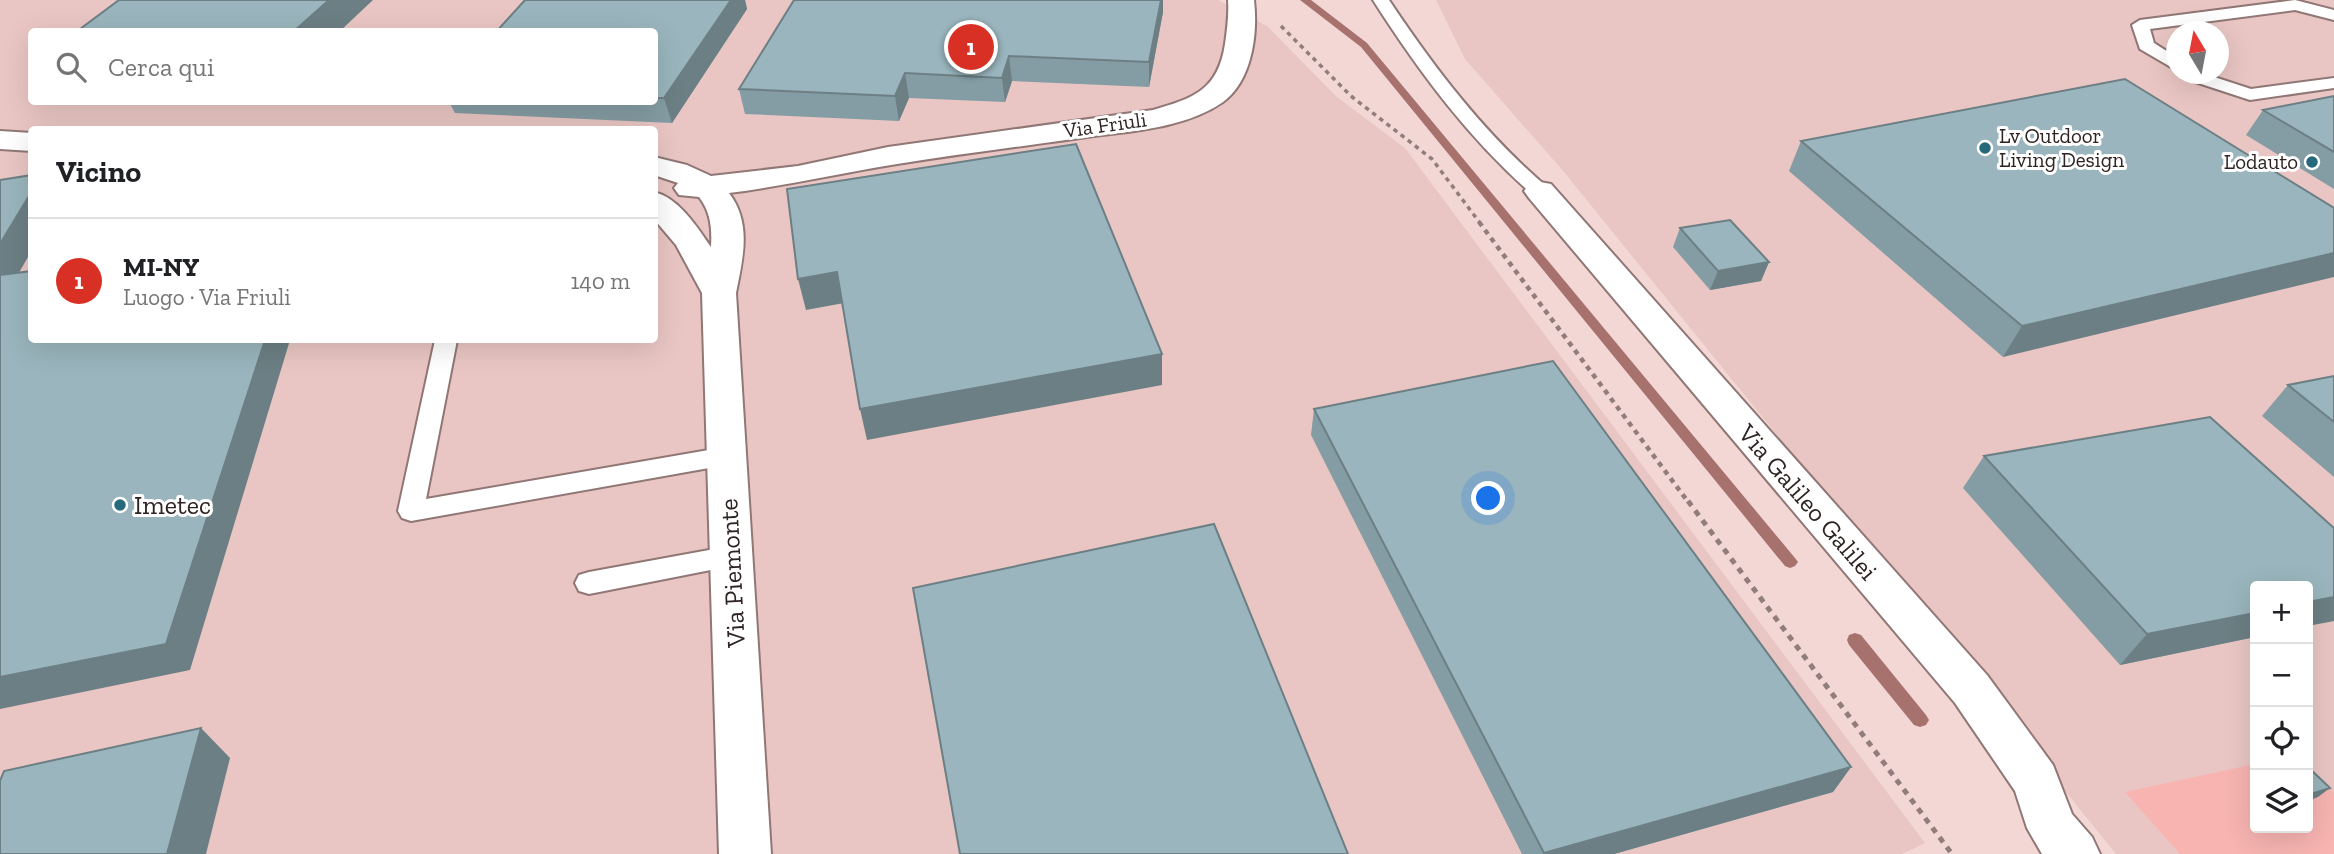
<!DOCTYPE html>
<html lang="it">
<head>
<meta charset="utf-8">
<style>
	body { margin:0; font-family:"Zilla Slab",serif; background:#f2f2f2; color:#202124 }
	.controls { position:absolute; right:21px; bottom:21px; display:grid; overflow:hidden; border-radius:7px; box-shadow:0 7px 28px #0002 }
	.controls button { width:63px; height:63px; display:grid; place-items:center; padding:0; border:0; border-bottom:2px solid #e0e0e0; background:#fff; color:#202124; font:35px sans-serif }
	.compass { position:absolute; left:2166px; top:21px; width:63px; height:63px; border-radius:50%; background:#fff; box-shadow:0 7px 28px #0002; rotate:350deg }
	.you { position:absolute; left:1489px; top:499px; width:24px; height:24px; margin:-18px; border:5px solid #fff; border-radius:50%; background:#1a73e8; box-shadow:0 0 0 10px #1a73e833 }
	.badge { display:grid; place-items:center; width:46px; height:46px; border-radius:50%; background:#d93025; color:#fff; font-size:23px; font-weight:700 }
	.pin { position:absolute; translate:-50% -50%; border:4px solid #fff; box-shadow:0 2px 7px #0006 }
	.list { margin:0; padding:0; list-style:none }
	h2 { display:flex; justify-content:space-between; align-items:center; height:91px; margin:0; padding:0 28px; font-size:30px }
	h2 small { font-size:23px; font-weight:400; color:#757577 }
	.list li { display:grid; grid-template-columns:46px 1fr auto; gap:21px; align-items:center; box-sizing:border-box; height:126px; padding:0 28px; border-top:2px solid #e0e0e0 }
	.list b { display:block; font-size:26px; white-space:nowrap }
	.list p { margin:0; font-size:23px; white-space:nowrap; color:#757577 }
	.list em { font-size:23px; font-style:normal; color:#757577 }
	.icon { flex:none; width:38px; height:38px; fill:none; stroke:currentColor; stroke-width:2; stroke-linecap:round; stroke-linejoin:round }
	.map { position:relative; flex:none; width:2334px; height:854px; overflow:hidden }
	.search { position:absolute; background:#fff; box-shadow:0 7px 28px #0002; left:28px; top:28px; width:630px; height:77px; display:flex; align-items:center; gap:18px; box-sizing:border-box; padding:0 24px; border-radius:7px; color:#757577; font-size:26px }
	.panel { position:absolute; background:#fff; box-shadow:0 7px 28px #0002; left:28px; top:126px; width:630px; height:217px; border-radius:7px }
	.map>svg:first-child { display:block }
</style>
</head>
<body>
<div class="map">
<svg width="2334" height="854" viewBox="0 0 2334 854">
	<rect width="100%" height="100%" fill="#f3d7d5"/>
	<path fill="#e9c6c3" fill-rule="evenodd" d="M 0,0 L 1218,0 L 1267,26 L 1337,97 L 1405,148 L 1925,843 L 1902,854 L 0,854 ZM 32,32 L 654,32 L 654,102 L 32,102 ZM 32,130 L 654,130 L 654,340 L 32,340 Z
		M 1436,0 L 2334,0 L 2334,854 L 2116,854 L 1564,172 L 1465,59 ZM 2176,32 L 2218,32 L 2218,74 L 2176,74 ZM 2255,586 L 2308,586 L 2308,828 L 2255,828 Z"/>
	<path fill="#f7b4b1" d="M 2255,764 L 2255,828 L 2308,828 L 2308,766 L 2334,793 L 2334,854 L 2180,854 L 2125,792 Z"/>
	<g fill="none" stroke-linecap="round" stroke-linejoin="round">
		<path fill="#a7716e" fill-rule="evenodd" d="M 1300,0 L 1311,0 L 1367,43 L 1795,558 L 1798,562 L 1795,566 L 1790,568 L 1785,566 L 1361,47 Z
			M 1855,633 L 1861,635 L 1926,715 L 1929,720 L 1926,725 L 1920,727 L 1914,725 L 1849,645 L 1847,640 L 1849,635 Z"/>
		<g stroke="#907776" stroke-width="4">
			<path id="service" d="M 1373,0 L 1389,0 C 1435,69 1484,133 1547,187 L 1550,191 L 1547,195 L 1533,195 C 1469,139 1419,72 1373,0 Z
				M 2295,0 L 2334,10 L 2334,20 L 2295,10 L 2150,29 L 2154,43 L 2176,57 L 2176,70 L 2140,49 L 2132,25 L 2140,20 Z
				M 2180,74 L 2205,74 L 2251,89 L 2334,78 L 2334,88 L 2250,100 L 2183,78 Z
				M 435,340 L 457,340 L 426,499 L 726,447 L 735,450 L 739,456 L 735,462 L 726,465 L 411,521 L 402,518 L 398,511 Z
				M 731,546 L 741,549 L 744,556 L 741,563 L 731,566 L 589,594 L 579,591 L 575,583 L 579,575 L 589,572 Z"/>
		</g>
		<g stroke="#907776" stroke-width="4">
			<path id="minor" d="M 1228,0 L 1254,0 C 1258,34 1252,81 1223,102 C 1183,130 1126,131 1080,138 C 1017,147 953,155 891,165 C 836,174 785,186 729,193 C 752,223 743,258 736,293 L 771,854 L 719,854 L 702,293 L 676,245 L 654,219 L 654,192 C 679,198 697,227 711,247 C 712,229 711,212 699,197 L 679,195 L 674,188 L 678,183 L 654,175 L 654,157 L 687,165 L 711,176 L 798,166 L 888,147 L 1153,110 C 1194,98 1218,90 1225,44 C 1227,30 1229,15 1228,0 Z
				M 0,131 L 32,133 L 32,151 L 0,149 Z
				M 1540,182 L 1551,184 L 1987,675 L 2053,765 L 2072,814 L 2092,837 L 2100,854 L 2042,854 L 2027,828 L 2015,791 L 1955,703 L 1529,198 L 1524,191 L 1529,184 Z"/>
		</g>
		<path stroke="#917e7c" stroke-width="3.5" stroke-dasharray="4.5 4.5" stroke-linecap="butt" d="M 1281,26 L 1351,96 L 1432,159 L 1480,223"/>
		<path stroke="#917e7c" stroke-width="4.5" stroke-dasharray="5 5" stroke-linecap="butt" d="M 1479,222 L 1689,503"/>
		<path stroke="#917e7c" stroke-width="5" stroke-dasharray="6 6" stroke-linecap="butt" d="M 1688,501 L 1952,854"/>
		<use href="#service" fill="#fff" fill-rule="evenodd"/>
		<use href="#minor" fill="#fff" fill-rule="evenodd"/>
	</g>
	<path fill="#849ca3" d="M 525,0 L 745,0 L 747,9 L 672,123 L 455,113 L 449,102 L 654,102 L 654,32 Z
		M 1163,12 L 1149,87 L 1012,81 L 1005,102 L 909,98 L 899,121 L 745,114 L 739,89 Z
		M 2334,96 L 2334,189 L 2246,135 L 2263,110 Z
		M 1801,141 L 2334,208 L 2003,357 L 1789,171 Z
		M 1680,228 L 1769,262 L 1761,281 L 1710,290 L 1673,247 Z
		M 2334,376 L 2334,477 L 2262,416 L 2288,385 Z
		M 1314,409 L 1851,767 L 1833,792 L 1614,854 L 1522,854 L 1311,435 Z
		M 1984,456 L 2255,586 L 2255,637 L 2120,665 L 1963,488 Z"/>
	<path fill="#6c7f84" d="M 329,0 L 373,0 L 339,32 L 293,32 Z
		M 731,0 L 745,0 L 747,9 L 672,123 L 664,98 Z
		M 1161,0 L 1163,0 L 1163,12 L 1149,87 L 1149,62 Z
		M 1009,56 L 1012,81 L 1005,102 L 1002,78 Z
		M 905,73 L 909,98 L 899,121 L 895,96 Z
		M 32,191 L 32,250 L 1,304 L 0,303 L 0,244 Z
		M 2334,253 L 2334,277 L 2003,357 L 2022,326 Z
		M 1769,262 L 1761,281 L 1710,290 L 1718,271 Z
		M 837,272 L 844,303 L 806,310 L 798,279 Z
		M 265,340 L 290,340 L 190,670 L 0,709 L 0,677 Z
		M 1162,354 L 1162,385 L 867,440 L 860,409 Z
		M 2334,597 L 2334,621 L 2308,626 L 2308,602 Z
		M 2255,613 L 2255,637 L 2120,665 L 2147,634 Z
		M 201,728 L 230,758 L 206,854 L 167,854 Z
		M 1851,767 L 1833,792 L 1614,854 L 1543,854 Z
		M 2330,788 L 2318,797 L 2308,801 L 2308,795 Z"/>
	<path fill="#9ab5bd" stroke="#6c7f84" stroke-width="2" d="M 119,0 L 329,0 L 293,32 L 76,32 Z
		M 525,0 L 731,0 L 664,98 L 654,98 L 654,32 L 496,32 Z
		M 794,0 L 1161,0 L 1149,62 L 1009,56 L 1002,78 L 905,73 L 895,96 L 739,89 Z
		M 2125,79 L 2334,208 L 2334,253 L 2022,326 L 1801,141 Z
		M 2334,96 L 2334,152 L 2263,110 Z
		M 1076,144 L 1162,354 L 860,409 L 837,272 L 798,279 L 787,189 Z
		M 32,175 L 32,191 L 0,244 L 0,180 Z
		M 1730,220 L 1769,262 L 1718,271 L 1680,228 Z
		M 32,271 L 32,340 L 265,340 L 166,644 L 0,677 L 0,275 Z
		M 1553,361 L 1851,767 L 1544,853 L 1314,409 Z
		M 2334,376 L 2334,422 L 2288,385 Z
		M 2210,417 L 2334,528 L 2334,597 L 2308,602 L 2308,586 L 2255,586 L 2255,613 L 2147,634 L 1984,456 Z
		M 1214,524 L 1348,854 L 960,854 L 913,588 Z
		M 201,728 L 167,854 L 0,854 L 0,781 L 4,771 Z
		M 2308,767 L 2330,788 L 2308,795 Z"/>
	<g fill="#25697a" stroke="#fff" stroke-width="2.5">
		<circle cx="1985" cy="148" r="7"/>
		<circle cx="2312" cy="162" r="7"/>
		<circle cx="120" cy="505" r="7"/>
	</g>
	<g text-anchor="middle" stroke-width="6" stroke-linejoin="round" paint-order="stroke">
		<g font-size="21" fill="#2d2322" stroke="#fff">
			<text transform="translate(1105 125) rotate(-8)" y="7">Via Friuli</text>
		</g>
		<g font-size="21" fill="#2d2322" stroke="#fff" text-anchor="start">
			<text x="1999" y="143">Lv Outdoor<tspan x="1999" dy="24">Living Design</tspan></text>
			<text x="2298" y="169" text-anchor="end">Lodauto</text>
		</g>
		<g font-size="26" fill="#2d2322" stroke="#fff">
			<text transform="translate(1808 502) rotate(49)" y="9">Via Galileo Galilei</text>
			<text transform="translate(732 573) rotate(-93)" y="9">Via Piemonte</text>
		</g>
		<g font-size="26" fill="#2d2322" stroke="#fff" text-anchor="start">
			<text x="134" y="514">Imetec</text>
		</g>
	</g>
</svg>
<div class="controls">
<button>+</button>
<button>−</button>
<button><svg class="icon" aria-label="locate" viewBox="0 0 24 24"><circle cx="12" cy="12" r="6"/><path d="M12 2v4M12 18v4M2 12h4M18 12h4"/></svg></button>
<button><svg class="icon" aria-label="layers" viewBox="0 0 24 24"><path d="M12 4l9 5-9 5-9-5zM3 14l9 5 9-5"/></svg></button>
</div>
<svg class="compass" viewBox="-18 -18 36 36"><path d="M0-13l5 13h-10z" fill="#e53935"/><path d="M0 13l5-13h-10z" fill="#757577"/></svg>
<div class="you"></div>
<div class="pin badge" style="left:971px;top:47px">1</div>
<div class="search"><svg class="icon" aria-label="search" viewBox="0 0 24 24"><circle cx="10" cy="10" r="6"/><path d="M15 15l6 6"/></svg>Cerca qui</div>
<section class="panel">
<h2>Vicino<small></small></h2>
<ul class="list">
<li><span class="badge">1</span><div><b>MI-NY</b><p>Luogo · Via Friuli</p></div><em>140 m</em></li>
</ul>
</section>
</div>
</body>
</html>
